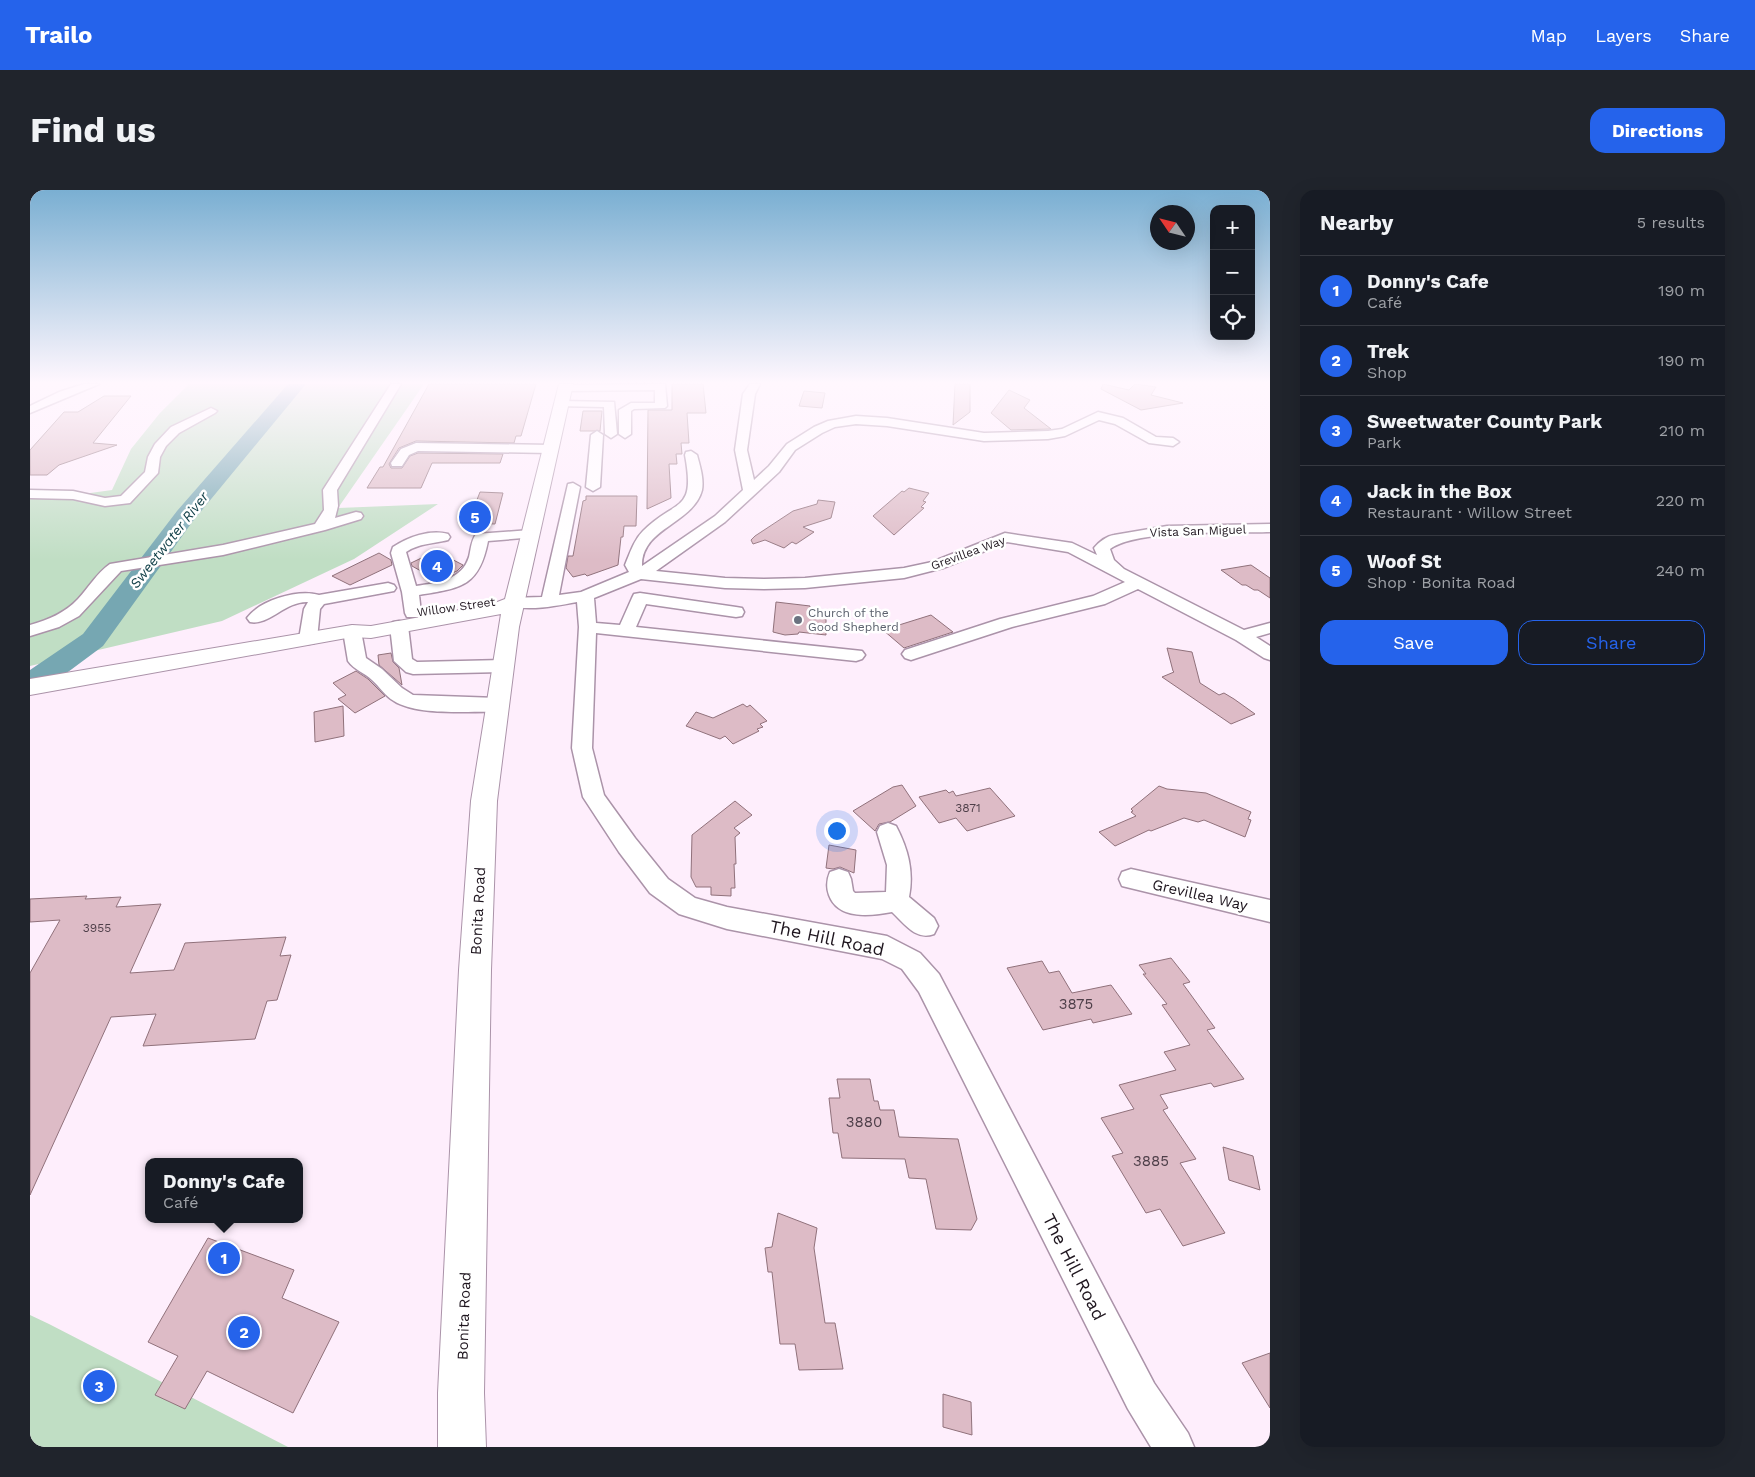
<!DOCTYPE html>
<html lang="en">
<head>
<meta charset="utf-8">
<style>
	body { margin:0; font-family:"Work Sans",sans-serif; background:#20242c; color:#f1f3f6 }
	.controls { position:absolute; right:15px; top:15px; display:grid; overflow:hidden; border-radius:10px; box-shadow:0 5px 20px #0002 }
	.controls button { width:45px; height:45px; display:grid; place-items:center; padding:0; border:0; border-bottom:1px solid #363941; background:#171b24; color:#f1f3f6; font:25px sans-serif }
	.compass { position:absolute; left:1120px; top:15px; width:45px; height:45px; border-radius:50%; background:#171b24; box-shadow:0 5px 20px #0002; rotate:305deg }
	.you { position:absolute; left:806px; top:640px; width:18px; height:18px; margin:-12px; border:4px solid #fff; border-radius:50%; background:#1a73e8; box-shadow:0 0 0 8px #1a73e833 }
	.badge { display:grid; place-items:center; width:32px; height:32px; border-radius:50%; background:#2563eb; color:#fff; font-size:16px; font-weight:700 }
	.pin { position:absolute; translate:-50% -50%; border:2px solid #fff; box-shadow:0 1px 5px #0006 }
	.popup { position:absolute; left:115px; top:968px; width:158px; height:65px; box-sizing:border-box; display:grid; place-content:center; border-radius:10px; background:#171b24; filter:drop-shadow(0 1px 4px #0005); font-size:16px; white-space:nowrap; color:#9ea1a6 }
	.popup b { font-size:19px; color:#f1f3f6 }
	.popup::after { content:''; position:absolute; left:50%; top:100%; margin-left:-10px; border:10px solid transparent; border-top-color:#171b24 }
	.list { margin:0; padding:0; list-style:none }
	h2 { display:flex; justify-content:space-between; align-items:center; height:65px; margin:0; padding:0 20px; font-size:21px }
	h2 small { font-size:16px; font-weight:400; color:#9ea1a6 }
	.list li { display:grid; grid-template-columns:32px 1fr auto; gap:15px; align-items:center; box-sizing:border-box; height:70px; padding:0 20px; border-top:1px solid #363941 }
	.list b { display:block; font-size:19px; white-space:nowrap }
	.list p { margin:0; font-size:16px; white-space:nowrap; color:#9ea1a6 }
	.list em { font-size:16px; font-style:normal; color:#9ea1a6 }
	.actions { display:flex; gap:10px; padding:15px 20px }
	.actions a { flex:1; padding:11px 0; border:1px solid #2563eb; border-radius:15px; text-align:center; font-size:18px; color:#2563eb }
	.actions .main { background:#2563eb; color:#fff }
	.icon { flex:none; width:28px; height:28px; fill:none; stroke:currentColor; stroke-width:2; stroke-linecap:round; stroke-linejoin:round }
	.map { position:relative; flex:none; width:1240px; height:1257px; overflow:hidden; border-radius:15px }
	header { display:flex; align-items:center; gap:30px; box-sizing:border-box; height:70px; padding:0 25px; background:#2563eb; color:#fff }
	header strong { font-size:24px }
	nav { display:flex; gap:28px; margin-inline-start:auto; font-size:18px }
	.intro { display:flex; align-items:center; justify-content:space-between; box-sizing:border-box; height:120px; padding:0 30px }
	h1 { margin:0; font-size:35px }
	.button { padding:12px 22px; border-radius:15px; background:#2563eb; color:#fff; font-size:18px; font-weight:700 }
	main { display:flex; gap:30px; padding:0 30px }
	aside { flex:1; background:#171b24; border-radius:15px; box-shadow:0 5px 20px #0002 }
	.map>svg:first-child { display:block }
</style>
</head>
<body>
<header>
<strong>Trailo</strong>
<nav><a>Map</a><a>Layers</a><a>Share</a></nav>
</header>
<div class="intro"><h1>Find us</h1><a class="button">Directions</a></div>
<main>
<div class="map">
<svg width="1240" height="1257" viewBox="0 0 1240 1257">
	<rect width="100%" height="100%" fill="#feeefc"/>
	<path fill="#c0dec4" d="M 159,194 L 394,194 L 308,318 L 408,314 L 324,369 L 192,431 L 0,476 L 0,304 L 46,305 L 82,300 L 101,259 L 130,223 Z
		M 0,1125 L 19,1134 L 258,1257 L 0,1257 Z"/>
	<path fill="#76a7b2" stroke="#5c7c86" d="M 156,331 L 159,331 L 72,452 L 68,452 Z"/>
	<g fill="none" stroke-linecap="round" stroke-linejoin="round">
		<path fill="#76a7b2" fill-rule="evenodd" d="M 258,194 L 276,194 L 163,331 L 73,456 L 11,502 L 0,505 L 0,480 L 53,444 L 147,321 Z"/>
	</g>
	<path fill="#ddbbc6" stroke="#90717b" d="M 399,194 L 506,194 L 491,246 L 486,246 L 484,253 L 386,251 L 369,258 L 359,274 L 361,278 L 372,278 L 380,266 L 388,263 L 473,264 L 470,273 L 402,273 L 391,298 L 337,298 L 350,277 L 353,277 Z
		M 642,194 L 673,194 L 676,223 L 657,223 L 659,253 L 651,253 L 652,264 L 646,264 L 647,274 L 639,274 L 641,308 L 617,319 L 618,220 L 642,220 Z
		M 925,194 L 940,194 L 940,222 L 923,235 Z
		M 1073,194 L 1099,200 L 1105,194 L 1126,197 L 1121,205 L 1153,213 L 1111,220 L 1071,199 Z
		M 979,200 L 1000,210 L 994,218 L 1021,239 L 981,240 L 961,223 Z
		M 774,201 L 795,203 L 792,218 L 769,216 Z
		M 74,206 L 101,206 L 63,253 L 87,255 L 29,275 L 17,285 L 0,285 L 0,260 L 34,222 L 48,222 Z
		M 553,221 L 572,221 L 570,241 L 550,241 Z
		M 879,298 L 899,303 L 893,311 L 896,312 L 891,317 L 894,318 L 864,345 L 843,326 L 872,301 L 874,302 Z
		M 450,302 L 473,303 L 465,334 L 438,333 Z
		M 556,306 L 607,306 L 606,336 L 594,336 L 593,347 L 591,347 L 588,375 L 557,386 L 555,384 L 543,387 L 536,378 L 538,366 L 543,366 L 553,311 L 556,310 Z
		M 788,310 L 805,312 L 801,328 L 773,337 L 784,342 L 766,354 L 762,352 L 754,358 L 735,350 L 723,354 L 721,350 L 725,346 L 763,321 L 787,314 Z
		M 406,361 L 433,375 L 427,381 L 407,390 L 382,376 L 381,373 Z
		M 349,363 L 361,370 L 362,375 L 320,395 L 302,386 Z
		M 1221,375 L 1240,388 L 1240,408 L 1228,400 L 1224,400 L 1216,395 L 1212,395 L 1191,380 Z
		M 746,412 L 780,416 L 780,423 L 796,424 L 796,445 L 769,442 L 768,444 L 755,445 L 743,442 Z
		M 901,425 L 923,442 L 874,458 L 853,440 Z
		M 1137,458 L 1162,462 L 1170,493 L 1189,505 L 1194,503 L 1204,509 L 1225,524 L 1201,534 L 1132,487 L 1144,482 L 1143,481 Z
		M 361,463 L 363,472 L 369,478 L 372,495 L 349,475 L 348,465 Z
		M 326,481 L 338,489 L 355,506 L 325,523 L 308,509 L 316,505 L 303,493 Z
		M 713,514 L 717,517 L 720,515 L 737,531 L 730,534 L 733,537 L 727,539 L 729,541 L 703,554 L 695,546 L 690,549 L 656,536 L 666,522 L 683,528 Z
		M 313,516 L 314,546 L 285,552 L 284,522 Z
		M 872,595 L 886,616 L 860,632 L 849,634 L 845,641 L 823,621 L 863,597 Z
		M 1129,596 L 1137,599 L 1176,603 L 1221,622 L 1218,629 L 1221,630 L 1215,647 L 1174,630 L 1168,632 L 1154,628 L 1121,641 L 1119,640 L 1085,656 L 1069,642 L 1106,626 L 1101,622 L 1103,621 L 1101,619 Z
		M 960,598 L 985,626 L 937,641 L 926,628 L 909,633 L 889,607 L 916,600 L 919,603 L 923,601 L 926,606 Z
		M 705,611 L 722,625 L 704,638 L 710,643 L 705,647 L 706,674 L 704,674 L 705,698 L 701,698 L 701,706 L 681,705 L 681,697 L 666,697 L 661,687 L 662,645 Z
		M 799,655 L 826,660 L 824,683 L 810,677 L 803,679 L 796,678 Z
		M 57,706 L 55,709 L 91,707 L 86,717 L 131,714 L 100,783 L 144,780 L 155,753 L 256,747 L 250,766 L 261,765 L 247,810 L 237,811 L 225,849 L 113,856 L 126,824 L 81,827 L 0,1005 L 0,783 L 30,730 L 0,732 L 0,709 Z
		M 1141,768 L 1160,792 L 1153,794 L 1185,838 L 1177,840 L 1214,889 L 1184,897 L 1181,893 L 1130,905 L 1138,918 L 1133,920 L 1166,969 L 1150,973 L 1195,1043 L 1153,1056 L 1130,1019 L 1116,1023 L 1082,966 L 1093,963 L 1071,928 L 1104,919 L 1089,895 L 1146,880 L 1134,862 L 1160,855 L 1132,815 L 1137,814 L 1113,784 L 1116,784 L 1109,775 Z
		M 1012,771 L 1019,783 L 1029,781 L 1042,803 L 1081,795 L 1102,824 L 1063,833 L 1061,829 L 1013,840 L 977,778 Z
		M 807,889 L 840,889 L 844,911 L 848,911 L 850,920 L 864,920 L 869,947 L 928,949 L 947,1029 L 941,1040 L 906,1039 L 896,989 L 879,988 L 875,969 L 812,968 L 808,943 L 803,943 L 799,908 L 810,908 Z
		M 1193,957 L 1223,966 L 1230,1000 L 1199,990 Z
		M 748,1023 L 787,1038 L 784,1058 L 795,1133 L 805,1133 L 813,1179 L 769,1180 L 765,1154 L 750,1154 L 742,1082 L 738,1082 L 735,1058 L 742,1057 Z
		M 178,1048 L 264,1080 L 252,1108 L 309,1132 L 263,1223 L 177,1181 L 155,1219 L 125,1205 L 148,1166 L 118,1152 Z
		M 1240,1163 L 1240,1218 L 1212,1173 Z
		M 913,1204 L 941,1212 L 942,1245 L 913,1237 Z"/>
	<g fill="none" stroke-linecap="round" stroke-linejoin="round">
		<g stroke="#ab93a9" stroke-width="3">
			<path id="minor" d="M 54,194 L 69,194 L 0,223 L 0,216 L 29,202 Z
				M 361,194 L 371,194 L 307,300 L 308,316 L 305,328 L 326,322 L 331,323 L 333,326 L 331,329 L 295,340 L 193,365 L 91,381 L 49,426 L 29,437 L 0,446 L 0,435 C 18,430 35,423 48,409 C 59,397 67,383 80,374 L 193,355 L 285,334 L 294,320 L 293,300 Z
				M 635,194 L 637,216 L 635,218 L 604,219 L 601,221 L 601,244 L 595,248 L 589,244 L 589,220 L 601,213 L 625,213 L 625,200 L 535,201 L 530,198 L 535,195 Z
				M 720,194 L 730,194 L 725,204 L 717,260 L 724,290 L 739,276 L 757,254 L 784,237 L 798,231 L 826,226 L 857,228 L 954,243 L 1018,241 L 1032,239 L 1068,222 L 1093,228 L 1126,247 L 1143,248 L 1149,252 L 1143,256 L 1119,253 L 1085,234 L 1069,230 L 1035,246 L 1018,249 L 954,251 L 857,236 L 826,234 L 805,237 L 792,243 L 765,260 L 749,282 L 695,332 L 626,381 L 695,388 L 734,389 L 775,388 L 874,378 L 902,372 L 975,343 L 1042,353 L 1067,365 L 1064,358 C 1069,352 1077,346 1084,345 L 1137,336 L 1240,334 L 1240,342 C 1204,343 1107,339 1080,359 L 1084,370 L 1094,379 L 1214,440 L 1240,433 L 1240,443 L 1226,447 L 1240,456 L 1240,470 L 1234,468 L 1206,450 L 1108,399 L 1075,414 L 982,437 L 887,468 L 881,470 L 875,468 L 872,464 L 875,460 L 970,429 L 1063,406 L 1095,392 L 1038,362 L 977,352 L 913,378 L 874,388 L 775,398 L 734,399 L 695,398 L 611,389 L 564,408 L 566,433 L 590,435 L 602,408 L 604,404 L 610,403 L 706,417 L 712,418 L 714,422 L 712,426 L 706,427 L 616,414 L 606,437 L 832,461 L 835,465 L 832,469 L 826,471 L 566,443 L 562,558 L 574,605 L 605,648 L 638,689 L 665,708 L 697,717 L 857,746 L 890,763 L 909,784 L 1124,1193 L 1158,1243 L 1164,1257 L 1121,1257 L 1098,1219 L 889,802 L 872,779 L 852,769 L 697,739 L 649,724 L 620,703 L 589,662 L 553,607 L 542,558 L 549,437 L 547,412 C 526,416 501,421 479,416 L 477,412 L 479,408 L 512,407 L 538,294 L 543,293 L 550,297 L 529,405 L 551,402 L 599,382 L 595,375 C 600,363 604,350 613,341 C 646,308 666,324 655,265 L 656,262 L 661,261 L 667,265 C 670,276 674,289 672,300 C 663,334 611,338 612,376 L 685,326 L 713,300 L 705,260 L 713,204 Z
				M 531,211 L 584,212 L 587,244 L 581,248 L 575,244 L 574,217 L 527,216 L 525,214 L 527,212 Z
				M 181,218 L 187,221 L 185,223 L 149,243 L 136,256 L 130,267 L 128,283 L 100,313 L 75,316 L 43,309 L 0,308 L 0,300 L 43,301 L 75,308 L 91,306 L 115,282 L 118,267 L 125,254 L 141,237 Z
				M 567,241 L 573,245 L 570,297 L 563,301 L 556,297 L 561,245 Z
				M 386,253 L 521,255 L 527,259 L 521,263 L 388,261 L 379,265 L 372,276 L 362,276 L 361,273 L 371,259 Z
				M 500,340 L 505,341 L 507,344 L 505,347 L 458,351 C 449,397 431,398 389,405 L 391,423 L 389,427 L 377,427 L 375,423 L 372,402 L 361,363 L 363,357 C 378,347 400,339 418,344 L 420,347 L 418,350 C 403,354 389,353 376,362 L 386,396 C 407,393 432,390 439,367 C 441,359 441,351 446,344 Z
				M 358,393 L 364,395 L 366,398 L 364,401 L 294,414 L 290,419 L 287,449 L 284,453 L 278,454 L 272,453 L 269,449 L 274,419 L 278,412 C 255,411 239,436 220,432 L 217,428 C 230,410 268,399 289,405 Z
				M 369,431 L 375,432 L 378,436 L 382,469 L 387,472 L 473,470 L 480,472 L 482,476 L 480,480 L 473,482 L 383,484 L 376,482 L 364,471 L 360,436 L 363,432 Z
				M 322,436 L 328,437 L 331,441 L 336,468 L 352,479 L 372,498 L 383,505 L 467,508 L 474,510 L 477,515 L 474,520 L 467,522 C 439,521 387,526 364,511 C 355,506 350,497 342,490 C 335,483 324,480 318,471 L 313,441 L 316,437 Z
				M 858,633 L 866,636 C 878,659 884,681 879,707 L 904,728 L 908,736 L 904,744 C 886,751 875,734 862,722 C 841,726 808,730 799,705 C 796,697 797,689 800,682 L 809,679 L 818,682 L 821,689 L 823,701 L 825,703 L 856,702 L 857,675 L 847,642 L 850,636 Z
				M 1101,679 L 1240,710 L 1240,732 L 1092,696 L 1089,689 L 1092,682 Z"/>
		</g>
		<g stroke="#ab93a9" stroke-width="2">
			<path id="major" d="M 529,194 L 543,194 L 489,437 L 467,611 L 461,780 L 454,1203 L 456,1257 L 408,1257 L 408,1203 L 429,780 L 441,611 L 471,424 L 341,448 L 322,447 L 0,505 L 0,489 L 322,435 L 341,436 L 462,414 L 475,409 Z"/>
		</g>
		<use href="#minor" fill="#fff" fill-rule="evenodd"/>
		<use href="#major" fill="#fff" fill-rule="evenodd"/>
	</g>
	<linearGradient id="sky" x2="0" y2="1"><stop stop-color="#7aafd2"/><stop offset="0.52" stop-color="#fff7fe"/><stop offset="1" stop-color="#fff7fe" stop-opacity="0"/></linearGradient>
	<rect width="1240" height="370" fill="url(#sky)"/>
	<circle fill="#6b7280" stroke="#fff" stroke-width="2" cx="768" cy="430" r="5"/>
	<g text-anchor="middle" stroke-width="5" stroke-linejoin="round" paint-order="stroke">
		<g font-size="12" fill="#1f161f" stroke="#fff">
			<text transform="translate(1168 341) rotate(-2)" y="4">Vista San Miguel</text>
			<text transform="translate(938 363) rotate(-20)" y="4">Grevillea Way</text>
			<text transform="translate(426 417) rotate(-8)" y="4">Willow Street</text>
		</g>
		<g font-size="12" fill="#5b616d" stroke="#fff" text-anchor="start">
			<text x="778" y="427">Church of the<tspan x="778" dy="14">Good Shepherd</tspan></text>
		</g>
		<g font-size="12" fill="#4e3f49">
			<text x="938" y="622">3871</text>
			<text x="67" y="742">3955</text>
		</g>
		<g font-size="14" font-style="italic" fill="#124049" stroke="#fff">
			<text transform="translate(139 350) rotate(-52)" y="5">Sweetwater River</text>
		</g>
		<g font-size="15" fill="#1f161f" stroke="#fff">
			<text transform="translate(1170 705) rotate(13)" y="5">Grevillea Way</text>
			<text transform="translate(448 721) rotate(-87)" y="5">Bonita Road</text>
			<text transform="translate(434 1126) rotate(-88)" y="5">Bonita Road</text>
		</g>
		<g font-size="15" fill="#4e3f49">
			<text x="1046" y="819">3875</text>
			<text x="834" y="937">3880</text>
			<text x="1121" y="976">3885</text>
		</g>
		<g font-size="18" fill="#1f161f" stroke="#fff">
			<text transform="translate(797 748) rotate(12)" y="6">The Hill Road</text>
			<text transform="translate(1044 1077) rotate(63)" y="6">The Hill Road</text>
		</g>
	</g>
</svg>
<div class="controls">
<button>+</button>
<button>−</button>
<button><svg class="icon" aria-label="locate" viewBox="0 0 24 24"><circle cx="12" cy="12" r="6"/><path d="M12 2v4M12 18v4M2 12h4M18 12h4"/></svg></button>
</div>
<svg class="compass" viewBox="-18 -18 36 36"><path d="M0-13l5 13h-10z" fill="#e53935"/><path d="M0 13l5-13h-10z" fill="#9ea1a6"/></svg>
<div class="you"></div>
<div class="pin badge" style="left:194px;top:1068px">1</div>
<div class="popup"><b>Donny's Cafe</b>Café</div>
<div class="pin badge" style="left:214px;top:1142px">2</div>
<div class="pin badge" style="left:69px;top:1196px">3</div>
<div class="pin badge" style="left:407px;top:376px">4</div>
<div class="pin badge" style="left:445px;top:327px">5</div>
</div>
<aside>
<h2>Nearby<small>5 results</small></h2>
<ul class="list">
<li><span class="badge">1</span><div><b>Donny's Cafe</b><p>Café</p></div><em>190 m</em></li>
<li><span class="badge">2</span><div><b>Trek</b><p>Shop</p></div><em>190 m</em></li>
<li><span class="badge">3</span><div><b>Sweetwater County Park</b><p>Park</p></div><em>210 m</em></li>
<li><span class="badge">4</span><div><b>Jack in the Box</b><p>Restaurant · Willow Street</p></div><em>220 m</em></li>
<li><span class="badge">5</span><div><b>Woof St</b><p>Shop · Bonita Road</p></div><em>240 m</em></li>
</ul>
<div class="actions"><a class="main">Save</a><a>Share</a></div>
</aside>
</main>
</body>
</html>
